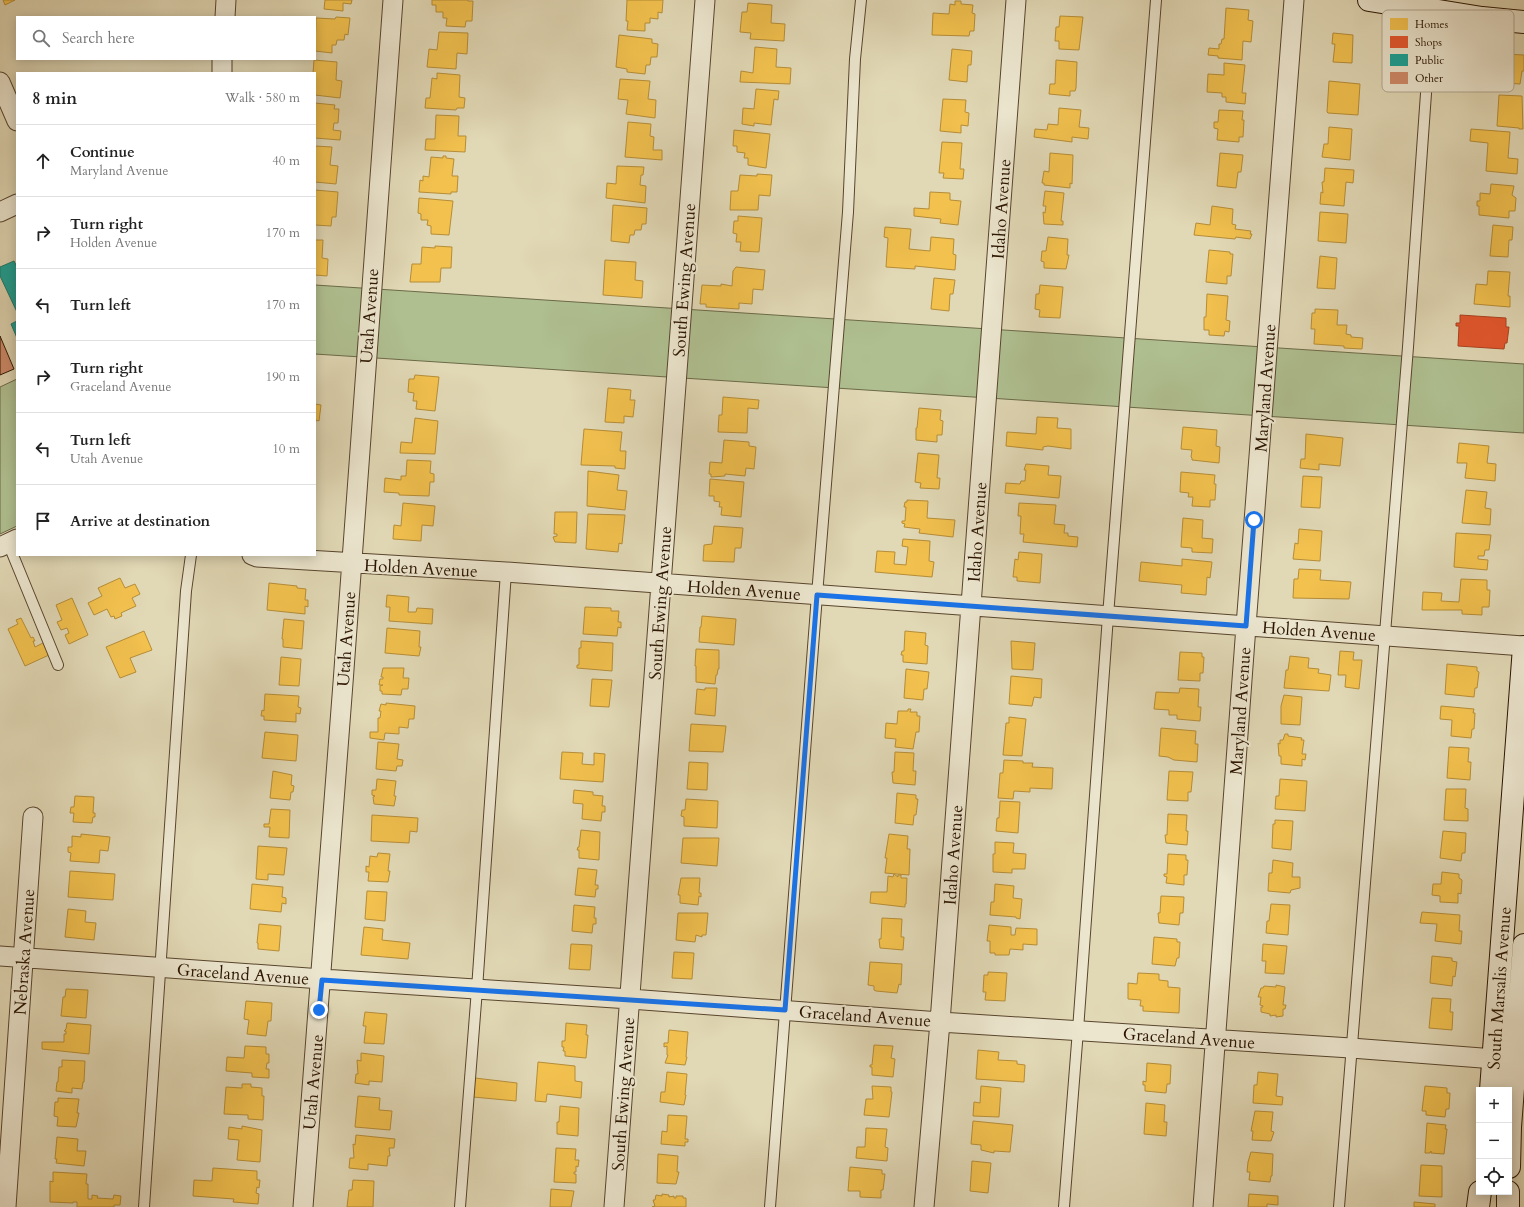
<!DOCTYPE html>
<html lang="en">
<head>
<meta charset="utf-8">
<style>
	body { margin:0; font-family:Cardo,serif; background:#f6f6f6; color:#222 }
	.controls { position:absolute; right:12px; bottom:12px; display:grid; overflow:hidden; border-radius:0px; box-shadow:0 2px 10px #0003 }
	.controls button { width:36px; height:36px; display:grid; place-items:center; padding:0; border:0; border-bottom:1px solid #e0e0e0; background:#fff; color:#222; font:20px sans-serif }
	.stop { position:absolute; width:12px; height:12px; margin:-9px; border:3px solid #1a73e8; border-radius:50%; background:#fff }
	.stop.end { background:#1a73e8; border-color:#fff; box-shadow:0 1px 4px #0008 }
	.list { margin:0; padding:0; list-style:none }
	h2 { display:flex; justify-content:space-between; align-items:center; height:52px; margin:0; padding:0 16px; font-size:17px }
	h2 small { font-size:13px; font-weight:400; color:#767676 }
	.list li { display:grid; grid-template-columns:26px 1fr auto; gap:12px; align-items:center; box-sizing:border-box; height:72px; padding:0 16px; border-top:1px solid #e0e0e0 }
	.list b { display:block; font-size:15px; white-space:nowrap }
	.list p { margin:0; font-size:13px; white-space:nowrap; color:#767676 }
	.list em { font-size:13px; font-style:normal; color:#767676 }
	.icon { flex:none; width:22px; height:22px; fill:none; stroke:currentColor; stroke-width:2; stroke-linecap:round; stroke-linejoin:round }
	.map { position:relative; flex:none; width:1524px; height:1207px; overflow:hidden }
	.search { position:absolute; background:#fff; box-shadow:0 2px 10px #0003; left:16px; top:16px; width:300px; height:44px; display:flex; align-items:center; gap:10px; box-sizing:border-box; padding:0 14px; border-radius:0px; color:#767676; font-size:15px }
	.panel { position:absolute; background:#fff; box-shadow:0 2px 10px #0003; left:16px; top:72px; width:300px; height:484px; border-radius:0px }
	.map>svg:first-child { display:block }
</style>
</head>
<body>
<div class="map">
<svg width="1524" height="1207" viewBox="0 0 1524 1207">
	<rect width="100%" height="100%" fill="#e1d8b5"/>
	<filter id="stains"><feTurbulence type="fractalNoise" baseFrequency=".005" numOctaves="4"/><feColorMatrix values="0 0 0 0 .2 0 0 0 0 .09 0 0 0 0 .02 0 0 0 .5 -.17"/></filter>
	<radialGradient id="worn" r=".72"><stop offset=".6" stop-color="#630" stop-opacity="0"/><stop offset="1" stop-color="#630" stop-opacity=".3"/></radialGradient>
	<path fill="#afbf90" stroke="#6c6a48" d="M 315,285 L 1524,364 L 1524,433 L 315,354 Z
		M 17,379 L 17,526 L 0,534 L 0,387 Z"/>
	<path fill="#f2c14e" stroke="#b68d37" d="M 3,0 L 15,0 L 5,5 Z
		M 325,0 L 352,0 L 351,4 L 343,3 L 343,11 L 324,9 Z
		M 432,0 L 468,0 L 468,1 L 473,1 L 472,21 L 466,21 L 465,27 L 446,26 L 447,18 L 443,18 L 443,12 L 436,12 L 436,5 L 432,5 Z
		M 627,0 L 663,0 L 662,13 L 658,12 L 658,19 L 650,18 L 650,23 L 645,23 L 645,31 L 627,30 L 628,21 L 626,21 Z
		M 955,1 L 961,1 L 961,4 L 973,5 L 972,13 L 975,14 L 974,31 L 970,31 L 969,36 L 932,35 L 933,13 L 949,14 L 950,4 L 955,5 Z
		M 748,3 L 772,5 L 771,23 L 785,24 L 784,41 L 750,39 L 751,33 L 740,32 L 742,12 L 747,12 Z
		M 1226,8 L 1249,10 L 1248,20 L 1253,21 L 1251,42 L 1243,41 L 1242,60 L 1218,58 L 1218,56 L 1208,55 L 1209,48 L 1219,49 L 1219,44 L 1221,44 L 1222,39 L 1224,39 Z
		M 1060,16 L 1083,17 L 1079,50 L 1059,49 L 1059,41 L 1055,41 L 1056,27 L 1059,27 Z
		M 336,17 L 350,18 L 348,35 L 345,34 L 344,40 L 337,40 L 336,45 L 332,45 L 332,53 L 315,51 L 316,18 L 335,19 Z
		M 439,32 L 468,33 L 467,54 L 457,53 L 456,69 L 427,67 L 429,49 L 437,50 Z
		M 1333,33 L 1353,35 L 1352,63 L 1333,62 L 1335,44 L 1332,44 Z
		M 619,35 L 652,39 L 652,43 L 658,44 L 657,57 L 651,57 L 650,65 L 646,65 L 645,74 L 627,72 L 627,69 L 616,67 Z
		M 755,47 L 777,49 L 776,67 L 791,68 L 790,84 L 740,82 L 741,71 L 753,73 Z
		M 952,49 L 972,51 L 971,65 L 968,65 L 967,82 L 949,80 Z
		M 1503,54 L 1524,55 L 1524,71 L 1522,71 L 1520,84 L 1494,82 L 1496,57 L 1503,57 Z
		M 314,60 L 337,62 L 336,80 L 342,81 L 340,98 L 315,95 L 315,73 L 313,73 Z
		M 1056,60 L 1077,62 L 1076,88 L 1075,91 L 1070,91 L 1070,96 L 1049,94 L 1050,84 L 1055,84 Z
		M 1224,63 L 1245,65 L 1242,93 L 1246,93 L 1245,104 L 1226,102 L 1226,97 L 1222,97 L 1222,93 L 1207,92 L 1208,74 L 1224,75 Z
		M 437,73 L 460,75 L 459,97 L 465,98 L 464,108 L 457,108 L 456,110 L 425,108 L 426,98 L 430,98 L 432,78 L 437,79 Z
		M 620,79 L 650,81 L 648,99 L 656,100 L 655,118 L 626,114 L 628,100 L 618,99 Z
		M 1329,81 L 1360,84 L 1358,115 L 1328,113 L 1327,112 Z
		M 756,89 L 779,91 L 778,100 L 774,99 L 771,125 L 754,123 L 754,126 L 742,124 L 743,108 L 754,109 Z
		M 1499,95 L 1522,96 L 1523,129 L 1519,129 L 1519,128 L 1497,126 Z
		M 943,99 L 966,100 L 965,112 L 969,113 L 968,126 L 961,125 L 961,133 L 940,131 Z
		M 315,103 L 335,105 L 334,109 L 339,109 L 338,123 L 334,123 L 333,130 L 341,131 L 340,140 L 315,138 Z
		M 1059,108 L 1081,110 L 1079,127 L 1089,128 L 1088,139 L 1072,137 L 1072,142 L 1034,137 L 1035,129 L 1047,130 L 1048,124 L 1058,125 Z
		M 1219,110 L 1243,111 L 1242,120 L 1244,120 L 1243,137 L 1239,137 L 1239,142 L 1217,140 L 1218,129 L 1214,128 L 1214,122 L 1218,122 Z
		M 436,115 L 459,116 L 458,136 L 466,136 L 465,152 L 425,150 L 426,139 L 435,139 Z
		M 628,122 L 651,124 L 650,136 L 654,137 L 653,150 L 662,150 L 662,160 L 625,157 Z
		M 1329,127 L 1352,129 L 1350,160 L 1322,157 L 1324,144 L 1328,144 Z
		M 1471,129 L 1510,132 L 1508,158 L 1518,159 L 1517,174 L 1486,171 L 1488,143 L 1470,141 Z
		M 734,130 L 770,134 L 766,168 L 748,165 L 748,158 L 744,158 L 745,153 L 737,152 L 737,146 L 733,146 Z
		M 942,142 L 962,143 L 960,169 L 964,169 L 963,179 L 943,178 L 944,173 L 939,173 Z
		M 315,146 L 332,147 L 330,165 L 338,166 L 336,184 L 315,182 Z
		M 1050,153 L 1073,155 L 1072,184 L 1070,183 L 1070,188 L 1044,185 L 1044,183 L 1042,183 L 1044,171 L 1049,172 Z
		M 1220,153 L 1243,155 L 1241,172 L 1238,172 L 1236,188 L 1217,186 Z
		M 443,156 L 446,156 L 446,158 L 454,159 L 452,176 L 458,176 L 457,192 L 451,192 L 451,194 L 419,192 L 420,180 L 423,181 L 423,176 L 429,177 L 431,157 L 443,158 Z
		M 617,166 L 644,167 L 643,175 L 641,175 L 640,185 L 646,186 L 645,203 L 606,198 L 607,183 L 616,184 Z
		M 1325,168 L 1354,170 L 1353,183 L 1346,182 L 1344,206 L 1320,204 L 1321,192 L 1323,193 L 1322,182 L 1324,182 Z
		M 757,174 L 772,175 L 770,196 L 759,195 L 758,210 L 730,210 L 731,191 L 738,191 L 740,175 L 757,176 Z
		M 1491,184 L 1514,186 L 1512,195 L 1516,198 L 1515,211 L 1509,211 L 1509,218 L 1479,215 L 1479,206 L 1477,206 L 1477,201 L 1480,201 L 1480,193 L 1490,194 Z
		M 315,190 L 338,192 L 336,217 L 332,217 L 331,226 L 315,225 Z
		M 1045,191 L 1064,193 L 1061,221 L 1063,221 L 1063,225 L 1044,224 L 1043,212 L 1045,213 L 1046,206 L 1043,206 Z
		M 930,192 L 950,193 L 950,200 L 961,201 L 958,225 L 940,223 L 941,219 L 914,216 L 914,208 L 929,209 Z
		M 419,198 L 453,201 L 449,235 L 431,234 L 431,226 L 427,225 L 428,220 L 421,220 L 421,214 L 418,213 Z
		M 613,205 L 647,208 L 646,224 L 642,224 L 641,230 L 635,230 L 634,235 L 630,235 L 629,243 L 611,241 Z
		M 1212,206 L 1233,209 L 1232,224 L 1236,225 L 1235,229 L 1251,231 L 1250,234 L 1252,234 L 1250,239 L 1236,237 L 1235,239 L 1194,235 L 1196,223 L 1210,225 Z
		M 1320,212 L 1348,214 L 1346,243 L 1318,241 Z
		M 738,216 L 762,218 L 759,252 L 740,251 L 741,242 L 736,242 L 737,234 L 733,233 L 734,221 L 738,221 Z
		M 1493,225 L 1513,227 L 1512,240 L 1509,240 L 1508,257 L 1490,256 Z
		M 885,227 L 911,229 L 909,249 L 930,251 L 931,237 L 954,239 L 953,254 L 956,255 L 955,270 L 915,266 L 915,269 L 886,267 L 888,238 L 884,237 Z
		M 1048,237 L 1068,239 L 1067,255 L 1069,255 L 1066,269 L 1044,268 L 1044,262 L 1041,261 L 1042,251 L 1046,251 Z
		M 315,240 L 323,240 L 322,258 L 328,259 L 327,276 L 315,275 Z
		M 435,246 L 452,247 L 451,268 L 441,268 L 440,282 L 410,282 L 412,264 L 421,264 L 422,247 L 435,248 Z
		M 1209,250 L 1230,252 L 1230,254 L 1233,254 L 1231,276 L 1227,276 L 1227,284 L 1206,282 Z
		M 1320,256 L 1337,258 L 1335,289 L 1317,288 Z
		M 605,260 L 636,262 L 635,280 L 643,281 L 642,298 L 603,295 Z
		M 736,267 L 765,270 L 763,290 L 753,289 L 752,304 L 739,303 L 739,309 L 706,307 L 706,304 L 700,304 L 702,285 L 721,286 L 721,284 L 732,286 L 733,271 Z
		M 1488,271 L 1510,272 L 1508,296 L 1510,296 L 1510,307 L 1474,304 L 1476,284 L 1487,285 Z
		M 934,278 L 955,280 L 953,294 L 950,294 L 949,311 L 931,309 Z
		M 1040,285 L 1063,287 L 1060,318 L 1039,317 L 1040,310 L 1035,309 L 1036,294 L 1039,294 Z
		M 1207,294 L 1228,296 L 1226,320 L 1230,321 L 1229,332 L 1225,331 L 1224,336 L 1209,335 L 1209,330 L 1204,330 L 1204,317 L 1206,317 Z
		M 1315,309 L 1338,310 L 1337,325 L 1347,325 L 1346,334 L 1351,335 L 1351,337 L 1363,338 L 1362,349 L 1344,348 L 1344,346 L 1314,344 L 1315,329 L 1311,329 L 1312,313 L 1315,313 Z
		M 415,375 L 439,377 L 435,411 L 416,409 L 417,401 L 413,401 L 414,393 L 408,392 L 409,379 L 414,379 Z
		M 608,388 L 631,390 L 630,400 L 635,400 L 633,417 L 624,416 L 624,423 L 605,422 Z
		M 723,397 L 759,400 L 758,409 L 748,408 L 747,433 L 718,432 L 719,415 L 722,415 Z
		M 315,404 L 321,405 L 319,421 L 316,420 L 315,427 Z
		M 919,408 L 941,410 L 940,420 L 943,421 L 942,435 L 937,435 L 937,442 L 916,440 L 916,428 L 917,428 Z
		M 1037,417 L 1058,418 L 1057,428 L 1071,429 L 1071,449 L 1048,446 L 1043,447 L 1043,450 L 1006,446 L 1007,432 L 1036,434 Z
		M 415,418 L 438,421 L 435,454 L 400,453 L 401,442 L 412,443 Z
		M 1183,427 L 1217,430 L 1216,446 L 1220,447 L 1219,463 L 1192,460 L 1192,458 L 1191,457 L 1192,450 L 1181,449 Z
		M 584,429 L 622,432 L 620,451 L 626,451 L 625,469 L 615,468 L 615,466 L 581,465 Z
		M 1306,434 L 1343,438 L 1340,466 L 1319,464 L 1319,470 L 1300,468 L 1301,459 L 1305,459 Z
		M 724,440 L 749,442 L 749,446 L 756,447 L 754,469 L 746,468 L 745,476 L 725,474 L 725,476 L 711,477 L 711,474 L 709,474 L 710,462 L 722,463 Z
		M 1459,443 L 1489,446 L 1487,463 L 1496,464 L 1495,481 L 1465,478 L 1467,463 L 1457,463 Z
		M 918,453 L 939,455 L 937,478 L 940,478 L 939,489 L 920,488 L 921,483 L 915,482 Z
		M 407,460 L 431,461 L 430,473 L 434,474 L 434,482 L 430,482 L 429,496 L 399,495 L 399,493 L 384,492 L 385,478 L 401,480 L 401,476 L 406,476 Z
		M 1026,464 L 1049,466 L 1048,475 L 1061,476 L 1059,498 L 1005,493 L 1006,483 L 1020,484 L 1021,481 L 1025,481 L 1026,470 L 1024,470 Z
		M 588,471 L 619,475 L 617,490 L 627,491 L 625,510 L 587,506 Z
		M 1181,472 L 1215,475 L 1214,484 L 1216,484 L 1215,500 L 1210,500 L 1210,507 L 1192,506 L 1193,497 L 1188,497 L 1189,493 L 1180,492 Z
		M 1303,476 L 1322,477 L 1320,508 L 1301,507 Z
		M 710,479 L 744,482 L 741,517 L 721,515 L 722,507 L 719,507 L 720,502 L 714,501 L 714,496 L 709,496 Z
		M 1466,490 L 1487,492 L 1485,508 L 1491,509 L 1490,525 L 1462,523 Z
		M 907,500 L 928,501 L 927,518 L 955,520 L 953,537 L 919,533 L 920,529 L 904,527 L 905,524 L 902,523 L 902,521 L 905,521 L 906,507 L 904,507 L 905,502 L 907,502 Z
		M 403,503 L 435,506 L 433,526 L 422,525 L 421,541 L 393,539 L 394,525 L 401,526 Z
		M 1019,503 L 1056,505 L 1054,524 L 1065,525 L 1064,533 L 1068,533 L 1068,536 L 1078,537 L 1077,547 L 1023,542 L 1024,534 L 1020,534 L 1021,516 L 1018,516 Z
		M 555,512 L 577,512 L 576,543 L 555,542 L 553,537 L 557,536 L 557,534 L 554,534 Z
		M 588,514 L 625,515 L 622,544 L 619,543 L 618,552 L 586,549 Z
		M 1183,518 L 1203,520 L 1202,538 L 1213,539 L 1212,553 L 1192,552 L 1192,548 L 1181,547 Z
		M 714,526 L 743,528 L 741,548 L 735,548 L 734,562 L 703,561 L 704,545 L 712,544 Z
		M 1299,529 L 1322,531 L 1320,561 L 1293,559 L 1295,543 L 1298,544 Z
		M 1456,533 L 1491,535 L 1489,550 L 1485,550 L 1484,556 L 1478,556 L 1478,559 L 1488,560 L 1487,570 L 1454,567 Z
		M 903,539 L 930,541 L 929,561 L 934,562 L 932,577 L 875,572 L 877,551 L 895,552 L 894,564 L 906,565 L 908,547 L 902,546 Z
		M 1019,552 L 1042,554 L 1040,583 L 1017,581 L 1017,577 L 1013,577 L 1015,559 L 1018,560 Z
		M 1182,559 L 1212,562 L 1210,578 L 1207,577 L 1206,595 L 1181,593 L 1182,585 L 1139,581 L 1141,562 L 1182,566 Z
		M 1299,569 L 1321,570 L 1320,580 L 1351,582 L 1349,599 L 1293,598 L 1294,579 L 1298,579 Z
		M 120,578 L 125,588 L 135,584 L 140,594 L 132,598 L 136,606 L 123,612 L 121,613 L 122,616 L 115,619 L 114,616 L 111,617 L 107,609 L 94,615 L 88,603 L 102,596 L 98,588 Z
		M 1461,579 L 1487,580 L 1487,590 L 1490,590 L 1489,607 L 1482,607 L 1482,615 L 1462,614 L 1462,610 L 1422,610 L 1423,592 L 1442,593 L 1441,601 L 1459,602 Z
		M 269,583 L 297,586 L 297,588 L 306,589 L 305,600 L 308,600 L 308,607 L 305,606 L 305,614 L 267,610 Z
		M 387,595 L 409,597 L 408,612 L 416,612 L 417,608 L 433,609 L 432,624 L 389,621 L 390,607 L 386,607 Z
		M 72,598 L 88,635 L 69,644 L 65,635 L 69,633 L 67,628 L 61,630 L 57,622 L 62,620 L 56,605 Z
		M 585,607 L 611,608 L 611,611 L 619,611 L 618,622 L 621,622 L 621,628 L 618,627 L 617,636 L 583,634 Z
		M 702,616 L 736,619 L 734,645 L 699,642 L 700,627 L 701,627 Z
		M 21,618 L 31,638 L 33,637 L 35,641 L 33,641 L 35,647 L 43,643 L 49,655 L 25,666 L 8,629 L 18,624 L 16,620 Z
		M 284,619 L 304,621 L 302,649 L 283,647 L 283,639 L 282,639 Z
		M 387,628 L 420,631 L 419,647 L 421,647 L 419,656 L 385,653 Z
		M 144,631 L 152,650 L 130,658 L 136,672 L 120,678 L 106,647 Z
		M 905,631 L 926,633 L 925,645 L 928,646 L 927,664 L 903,662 L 903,655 L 901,655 L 902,651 L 904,651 Z
		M 581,641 L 613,643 L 612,671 L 577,668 L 577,665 L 579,665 L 579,648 L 581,648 Z
		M 1011,641 L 1035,643 L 1033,670 L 1012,669 Z
		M 696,649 L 719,650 L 719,669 L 718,669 L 717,675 L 716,675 L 715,684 L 696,682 L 696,666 L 695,666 Z
		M 1340,651 L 1354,652 L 1353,660 L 1362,660 L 1359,689 L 1345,687 L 1346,675 L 1338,675 Z
		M 1180,652 L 1202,653 L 1202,657 L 1204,657 L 1203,673 L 1200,673 L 1200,681 L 1178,680 Z
		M 1290,656 L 1309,658 L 1308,668 L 1319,669 L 1318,673 L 1331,675 L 1329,691 L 1284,688 L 1286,670 L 1288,670 Z
		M 281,657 L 301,659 L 299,686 L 279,685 Z
		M 1447,664 L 1477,667 L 1477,671 L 1479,672 L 1477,688 L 1475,688 L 1474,697 L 1445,694 Z
		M 383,668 L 404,668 L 403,678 L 409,678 L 408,689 L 402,689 L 401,695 L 382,694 L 382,691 L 380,691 L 380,686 L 383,685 L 379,685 L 380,679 L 383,679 L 383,677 L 381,677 Z
		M 906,669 L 929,672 L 927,689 L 924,689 L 923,700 L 904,698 Z
		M 1011,676 L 1042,679 L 1041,698 L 1034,697 L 1032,706 L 1009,704 Z
		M 592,679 L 612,680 L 609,707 L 590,706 Z
		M 705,688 L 717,688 L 715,716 L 695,714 L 697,689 L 705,690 Z
		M 1180,688 L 1199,689 L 1198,707 L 1201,707 L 1200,721 L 1177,719 L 1177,715 L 1169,715 L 1169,710 L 1154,709 L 1156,692 L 1179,693 Z
		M 265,694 L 299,696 L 298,707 L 301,708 L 300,714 L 296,713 L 296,722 L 264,720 L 264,716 L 261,716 L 262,710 L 264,711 Z
		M 1284,695 L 1302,697 L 1300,725 L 1281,724 L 1281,706 Z
		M 386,703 L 415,706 L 414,719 L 409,719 L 408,728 L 399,727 L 399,734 L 385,733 L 384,740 L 370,738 L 370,732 L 378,732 L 378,718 L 380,718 L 381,711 L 379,711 L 381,704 L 386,705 Z
		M 1441,706 L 1474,709 L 1473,713 L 1475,713 L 1474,729 L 1472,729 L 1471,738 L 1451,736 L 1452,720 L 1440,719 Z
		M 908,709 L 911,709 L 910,712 L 917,712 L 917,716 L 920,716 L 919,732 L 916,732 L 913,749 L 895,747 L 896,739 L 885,738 L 886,723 L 897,724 L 898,711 L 908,711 Z
		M 1009,717 L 1026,719 L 1022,756 L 1003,755 L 1006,723 L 1009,723 Z
		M 691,724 L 726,726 L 723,752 L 689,751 Z
		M 1161,728 L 1196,731 L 1195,744 L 1198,744 L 1197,762 L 1174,760 L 1168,757 L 1159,756 Z
		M 265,732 L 298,735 L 296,761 L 262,758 Z
		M 1285,734 L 1288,734 L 1288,736 L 1302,738 L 1301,740 L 1304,740 L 1302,754 L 1306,754 L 1305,760 L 1302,759 L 1302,766 L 1281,764 L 1281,756 L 1279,756 L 1278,743 L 1280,744 L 1280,740 L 1283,740 Z
		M 378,742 L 399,744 L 397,759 L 403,760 L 402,766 L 397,766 L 396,771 L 376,769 Z
		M 1449,747 L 1469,748 L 1468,762 L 1471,762 L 1470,780 L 1447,778 Z
		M 562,752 L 583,753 L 582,764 L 594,765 L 594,753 L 605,754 L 603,782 L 560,779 Z
		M 895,752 L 914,753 L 913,771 L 916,771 L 915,785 L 893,783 L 892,772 L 894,772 Z
		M 1004,760 L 1023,761 L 1023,763 L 1033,763 L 1032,767 L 1053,768 L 1052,789 L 1030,788 L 1030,792 L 1014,791 L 1013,799 L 998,798 L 1000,773 L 1003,773 Z
		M 689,762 L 708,763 L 707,790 L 687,789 Z
		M 273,771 L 292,775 L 291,785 L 294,786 L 293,792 L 291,792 L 290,800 L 270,798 Z
		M 1169,771 L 1193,772 L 1191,792 L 1188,792 L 1188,801 L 1167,800 Z
		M 377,779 L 396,781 L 394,796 L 396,796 L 394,806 L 374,804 L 373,797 L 375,796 L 372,795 L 372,790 L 376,790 Z
		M 1280,779 L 1307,781 L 1305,811 L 1275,809 L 1276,796 L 1279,796 Z
		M 1446,789 L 1466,789 L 1465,808 L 1468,809 L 1468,821 L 1444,820 Z
		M 574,790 L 593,792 L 593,795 L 603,796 L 602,806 L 605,806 L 605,812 L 602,812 L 601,821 L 582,819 L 583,804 L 573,803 Z
		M 897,793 L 916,795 L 916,799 L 918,799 L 916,815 L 914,815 L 913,825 L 895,823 Z
		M 75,796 L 94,797 L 93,813 L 95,813 L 95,817 L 93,817 L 92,823 L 73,822 L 74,813 L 70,813 L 71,807 L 74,807 Z
		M 686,799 L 718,801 L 717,828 L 684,826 L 684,817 L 681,816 L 682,810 L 685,810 Z
		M 1000,801 L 1020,802 L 1018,833 L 996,831 L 997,818 L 999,818 Z
		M 271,809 L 290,810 L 289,838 L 269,837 L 270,827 L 264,827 L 264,824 L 269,824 Z
		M 1168,814 L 1187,815 L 1186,831 L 1188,831 L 1187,845 L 1166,843 L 1165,835 L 1167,835 Z
		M 372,815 L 418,818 L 417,832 L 410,831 L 409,843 L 371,841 Z
		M 1275,820 L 1293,821 L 1291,850 L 1272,848 L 1273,824 L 1275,824 Z
		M 581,830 L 600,832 L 599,860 L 579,858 L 579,850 L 577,850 L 578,847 L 579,847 Z
		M 1443,831 L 1466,833 L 1465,853 L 1462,853 L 1461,861 L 1440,858 Z
		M 81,834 L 110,837 L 108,851 L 100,850 L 99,863 L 70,861 L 71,853 L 68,852 L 68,847 L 72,847 L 72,836 L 81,837 Z
		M 889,834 L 908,836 L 907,849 L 910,849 L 909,875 L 885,873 L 887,858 L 885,858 Z
		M 683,838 L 719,838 L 717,866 L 681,863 Z
		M 995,842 L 1014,843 L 1013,853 L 1026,854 L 1025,869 L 1012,869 L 1012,873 L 993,872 L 993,854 L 995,854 Z
		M 258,846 L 287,848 L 284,875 L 268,874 L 268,880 L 256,879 Z
		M 378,853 L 390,854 L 388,871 L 390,871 L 388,882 L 368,881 L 369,872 L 366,872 L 366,866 L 369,867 L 370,856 L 377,857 Z
		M 1168,854 L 1186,855 L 1186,860 L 1188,860 L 1187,875 L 1184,875 L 1184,885 L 1166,883 L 1167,877 L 1164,876 L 1164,874 L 1167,874 Z
		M 1273,860 L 1293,863 L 1292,877 L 1300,877 L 1300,888 L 1291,890 L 1290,893 L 1268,891 L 1269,873 L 1272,873 Z
		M 578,868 L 597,870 L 595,885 L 598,885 L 598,889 L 596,889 L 595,897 L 575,895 Z
		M 70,871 L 115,874 L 113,900 L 68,897 Z
		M 1442,872 L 1459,874 L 1459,878 L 1462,880 L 1461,894 L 1458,893 L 1458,903 L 1440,902 L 1440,896 L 1432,895 L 1433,884 L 1441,884 Z
		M 894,874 L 898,877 L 898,875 L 901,875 L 901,878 L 907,878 L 906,904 L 905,904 L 905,907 L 870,903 L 871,892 L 887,892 L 888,876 L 893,877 Z
		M 681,878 L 700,878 L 699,893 L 701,893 L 701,897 L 699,896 L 698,905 L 680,903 L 680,895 L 678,895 Z
		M 252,884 L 283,887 L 282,897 L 286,898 L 286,904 L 282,903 L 281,912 L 250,909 Z
		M 995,884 L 1014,886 L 1013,898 L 1022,899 L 1020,919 L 1016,918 L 1016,917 L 990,915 L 991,902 L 994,902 Z
		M 367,891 L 387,892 L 385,921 L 365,919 Z
		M 1161,896 L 1184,897 L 1183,913 L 1180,913 L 1179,925 L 1159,923 L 1158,913 L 1160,913 Z
		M 1271,904 L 1290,905 L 1288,935 L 1266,933 L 1267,921 L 1269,921 Z
		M 574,905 L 595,907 L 594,918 L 596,918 L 596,924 L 593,924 L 592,933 L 572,931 Z
		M 68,909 L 86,911 L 85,922 L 96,923 L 94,940 L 65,937 Z
		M 1422,912 L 1460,915 L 1459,931 L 1462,931 L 1461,944 L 1435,941 L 1437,924 L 1420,923 Z
		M 678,913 L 708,913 L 706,935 L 702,935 L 702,937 L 696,935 L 695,942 L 676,940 Z
		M 882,918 L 902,919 L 901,937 L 904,937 L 903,950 L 880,948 L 879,939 L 881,939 Z
		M 259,924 L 281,926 L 279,951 L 258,949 L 258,943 L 257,943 Z
		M 989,925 L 1011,927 L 1011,935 L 1015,935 L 1016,928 L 1037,929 L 1037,945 L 1023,944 L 1023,950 L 1010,949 L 1009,955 L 995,955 L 995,953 L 990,953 L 990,941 L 987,941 Z
		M 364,927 L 383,929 L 382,940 L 410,943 L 408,959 L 361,955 Z
		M 1154,937 L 1177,939 L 1177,942 L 1180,942 L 1179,958 L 1177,958 L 1175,966 L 1152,964 Z
		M 571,944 L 592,945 L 590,970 L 569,969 Z
		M 1263,944 L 1287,946 L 1284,974 L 1265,973 L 1266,961 L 1262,961 Z
		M 674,952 L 694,953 L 692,979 L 672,978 Z
		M 1432,956 L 1452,958 L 1452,961 L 1457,962 L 1455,977 L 1453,976 L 1452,986 L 1430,983 Z
		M 870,962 L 902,964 L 901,985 L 899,984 L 897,993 L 876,991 L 874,990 L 874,986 L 868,985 Z
		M 988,972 L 1007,973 L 1005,1001 L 985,1000 L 986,992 L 983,992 L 984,975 L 988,975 Z
		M 1138,973 L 1159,974 L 1159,980 L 1168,981 L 1168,987 L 1180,988 L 1179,1013 L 1143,1011 L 1143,1006 L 1140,1006 L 1141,1000 L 1128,999 L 1128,983 L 1137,984 Z
		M 1276,985 L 1285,987 L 1283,1005 L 1286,1005 L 1285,1009 L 1283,1009 L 1283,1016 L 1276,1017 L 1276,1015 L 1270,1016 L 1270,1014 L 1261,1012 L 1261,1007 L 1263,1007 L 1263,1006 L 1260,1005 L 1261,997 L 1258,997 L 1261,988 L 1263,988 L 1264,986 L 1276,987 Z
		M 66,989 L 88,990 L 86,1018 L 61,1016 L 63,997 L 65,997 Z
		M 1432,998 L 1451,999 L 1450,1012 L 1453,1012 L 1452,1030 L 1429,1028 Z
		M 246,1001 L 272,1003 L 271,1021 L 268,1021 L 266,1036 L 247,1034 L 249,1020 L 244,1019 Z
		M 365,1012 L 387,1014 L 384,1044 L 364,1043 L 366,1026 L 363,1026 Z
		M 67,1023 L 91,1025 L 89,1054 L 42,1049 L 42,1042 L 64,1042 L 64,1034 L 66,1034 L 66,1031 L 64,1031 L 66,1029 Z
		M 566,1023 L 587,1025 L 586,1035 L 588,1035 L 586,1058 L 565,1056 L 565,1051 L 563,1051 L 564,1047 L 562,1047 L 562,1041 L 565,1041 Z
		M 669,1030 L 688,1032 L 686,1057 L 687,1057 L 685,1065 L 665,1063 L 668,1055 L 667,1055 L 667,1046 L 664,1047 L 664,1043 L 668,1043 Z
		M 874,1045 L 893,1046 L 891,1058 L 895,1059 L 893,1077 L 872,1075 L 872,1067 L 870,1067 L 870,1065 L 872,1065 Z
		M 245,1046 L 266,1047 L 266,1054 L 269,1054 L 269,1063 L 267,1063 L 266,1069 L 269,1069 L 269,1078 L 252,1077 L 252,1073 L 226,1071 L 227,1057 L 244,1058 Z
		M 978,1050 L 999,1052 L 998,1060 L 1017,1061 L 1017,1064 L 1025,1065 L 1024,1082 L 976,1079 Z
		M 361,1053 L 384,1056 L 382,1082 L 369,1081 L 369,1085 L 355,1083 L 356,1074 L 358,1074 L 357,1060 L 361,1061 Z
		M 62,1060 L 85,1061 L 84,1082 L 83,1082 L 82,1089 L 72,1088 L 72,1093 L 56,1091 L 57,1082 L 58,1082 L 59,1067 L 62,1067 Z
		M 538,1062 L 575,1066 L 575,1081 L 582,1082 L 581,1098 L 547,1094 L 546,1102 L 535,1101 Z
		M 1147,1063 L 1171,1065 L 1170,1084 L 1167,1084 L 1166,1093 L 1145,1091 L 1145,1085 L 1143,1085 L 1143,1081 L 1146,1082 Z
		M 667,1072 L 687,1074 L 685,1095 L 686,1095 L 684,1105 L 660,1102 L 661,1092 L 665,1092 Z
		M 1258,1072 L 1278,1074 L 1276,1096 L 1283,1097 L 1282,1105 L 1253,1103 L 1254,1085 L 1257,1085 Z
		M 475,1078 L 517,1083 L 516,1101 L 473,1097 Z
		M 242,1084 L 251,1084 L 251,1087 L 262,1088 L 262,1096 L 264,1096 L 263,1120 L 248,1119 L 248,1115 L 224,1114 L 226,1087 L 242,1088 Z
		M 872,1086 L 891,1087 L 891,1092 L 892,1092 L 889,1117 L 864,1115 L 866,1099 L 873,1099 Z
		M 981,1086 L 1001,1088 L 999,1117 L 973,1116 L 974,1102 L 980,1103 Z
		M 1425,1086 L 1447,1088 L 1447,1093 L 1450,1093 L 1449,1109 L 1446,1109 L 1445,1117 L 1426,1115 L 1426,1111 L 1422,1111 Z
		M 358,1096 L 380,1098 L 379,1110 L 392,1111 L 390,1130 L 355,1127 Z
		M 58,1098 L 79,1099 L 77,1113 L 79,1113 L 76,1127 L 57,1126 L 58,1117 L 54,1116 L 55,1102 L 58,1102 Z
		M 1146,1103 L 1165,1105 L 1164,1122 L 1167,1122 L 1166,1136 L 1144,1134 Z
		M 560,1106 L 579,1108 L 578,1136 L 557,1134 L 557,1122 L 559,1122 Z
		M 1255,1111 L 1273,1112 L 1271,1131 L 1274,1132 L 1271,1141 L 1252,1140 L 1253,1131 L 1251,1131 Z
		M 668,1115 L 687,1116 L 685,1139 L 688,1139 L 688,1142 L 685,1142 L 685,1146 L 661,1144 L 662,1131 L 667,1132 Z
		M 973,1121 L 1013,1125 L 1010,1152 L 994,1151 L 994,1153 L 981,1150 L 981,1145 L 971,1144 Z
		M 1427,1123 L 1446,1125 L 1445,1129 L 1447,1129 L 1444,1154 L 1431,1153 L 1431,1151 L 1430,1153 L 1425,1153 Z
		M 242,1126 L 262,1130 L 260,1162 L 237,1160 L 239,1140 L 228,1139 L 229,1127 L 242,1129 Z
		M 866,1128 L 887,1129 L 885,1147 L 888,1148 L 887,1161 L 856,1158 L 857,1147 L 865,1147 Z
		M 356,1135 L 395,1139 L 394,1148 L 389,1148 L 390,1156 L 388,1156 L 387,1166 L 368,1164 L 368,1170 L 349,1168 L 350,1158 L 354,1158 L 353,1144 L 355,1145 Z
		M 57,1137 L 78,1139 L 77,1151 L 86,1151 L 84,1166 L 56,1163 L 57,1159 L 55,1159 Z
		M 556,1148 L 576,1149 L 575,1160 L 579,1160 L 578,1167 L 576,1166 L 576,1172 L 574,1172 L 574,1174 L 576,1174 L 576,1183 L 554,1182 Z
		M 1251,1152 L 1273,1154 L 1272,1176 L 1271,1176 L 1270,1182 L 1249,1180 L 1250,1172 L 1247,1172 L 1248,1162 Z
		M 658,1154 L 678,1156 L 677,1172 L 679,1172 L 676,1184 L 657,1183 Z
		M 972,1161 L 991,1163 L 988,1193 L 970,1191 Z
		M 1421,1165 L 1442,1166 L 1442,1197 L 1419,1196 Z
		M 850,1167 L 882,1170 L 882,1174 L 885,1174 L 883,1190 L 881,1190 L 881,1198 L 860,1197 L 860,1191 L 848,1191 Z
		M 213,1168 L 257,1171 L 257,1180 L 260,1180 L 259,1188 L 257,1187 L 256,1193 L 259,1194 L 258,1204 L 233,1202 L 234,1199 L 193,1196 L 194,1180 L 212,1181 Z
		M 53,1172 L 87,1174 L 86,1184 L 88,1184 L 88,1199 L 92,1199 L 92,1195 L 98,1196 L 97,1198 L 113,1199 L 114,1195 L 121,1196 L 120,1205 L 114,1205 L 114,1207 L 77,1207 L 77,1202 L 73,1202 L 73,1203 L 50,1202 L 50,1181 L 53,1182 Z
		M 353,1180 L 374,1181 L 373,1207 L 347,1207 L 349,1190 L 352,1190 Z
		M 551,1189 L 574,1191 L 571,1207 L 550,1207 Z
		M 662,1194 L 669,1195 L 669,1197 L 674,1196 L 674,1198 L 676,1198 L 676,1196 L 683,1196 L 683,1198 L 686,1198 L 686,1207 L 652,1207 L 655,1206 L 653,1200 L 655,1200 L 656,1195 L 662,1196 Z
		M 1249,1194 L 1278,1196 L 1278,1205 L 1267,1204 L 1267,1207 L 1248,1207 Z
		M 1414,1202 L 1435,1204 L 1435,1207 L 1414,1207 Z"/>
	<path fill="#e4572e" stroke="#ac4320" d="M 1460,315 L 1506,318 L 1506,327 L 1509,327 L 1507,343 L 1505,343 L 1504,349 L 1458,346 L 1459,326 L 1456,326 L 1456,323 L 1460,323 Z"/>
	<path fill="#17a398" stroke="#1d786a" d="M 14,261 L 17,267 L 17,312 L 0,276 L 0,267 Z
		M 17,321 L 17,338 L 11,324 Z"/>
	<path fill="#cf8a6a" stroke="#2a1400" d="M 0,336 L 14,369 L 0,375 Z"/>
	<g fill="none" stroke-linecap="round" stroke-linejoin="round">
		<g stroke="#58452d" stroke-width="12">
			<path id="lane" d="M 8,543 L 58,665
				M 144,1207 L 186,591 L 191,555
				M 460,1207 L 477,989 L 506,572
				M 770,1207 L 817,595 L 848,212 L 855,59 L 861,0
				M 1064,1207 L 1078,1030 L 1108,616 L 1156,0
				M 1339,1207 L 1408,347 L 1432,9"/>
		</g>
		<g stroke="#58452d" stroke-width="21">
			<path id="street" d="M 225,17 L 226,0
				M 222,73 L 222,59
				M 0,82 L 17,121
				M 0,212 L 17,204
				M 0,547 L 17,539
				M 252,555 L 257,557 L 506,572 L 1524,646
				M 0,956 L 322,979 L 630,999 L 940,1022 L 1351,1048 L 1508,1060
				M 6,1207 L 33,817
				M 303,1207 C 336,805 362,402 393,0
				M 614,1207 L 705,0
				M 924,1207 L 940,1022 L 1016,0
				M 1203,1207 L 1246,626 L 1294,0"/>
		</g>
		<g stroke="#2a1400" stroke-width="24">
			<path id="secondary" d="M 1369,0 L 1482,18 L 1524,22
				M 1491,1090 L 1524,647
				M 1509,1167 L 1510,1127 L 1524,945
				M 1478,1207 L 1480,1192
				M 1508,1207 L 1508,1192"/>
		</g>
		<use href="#lane" stroke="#ece6cf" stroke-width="10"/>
		<use href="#street" stroke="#ece6cf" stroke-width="19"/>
		<use href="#secondary" stroke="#ece6cf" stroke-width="22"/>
	</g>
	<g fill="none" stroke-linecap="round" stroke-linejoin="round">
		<path stroke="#1a73e8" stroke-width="5" d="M 319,1010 L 322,980 L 785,1010 L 817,595 L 1246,626 L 1254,520"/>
	</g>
	<g text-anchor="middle" stroke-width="4" stroke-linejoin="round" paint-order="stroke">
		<g font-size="17" fill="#2a1400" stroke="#ece6cf">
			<text transform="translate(1001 209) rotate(-86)" y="6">Idaho Avenue</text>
			<text transform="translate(684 280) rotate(-86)" y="6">South Ewing Avenue</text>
			<text transform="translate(369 316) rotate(-86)" y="6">Utah Avenue</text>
			<text transform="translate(1265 388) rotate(-86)" y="6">Maryland Avenue</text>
			<text transform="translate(977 532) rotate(-86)" y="6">Idaho Avenue</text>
			<text transform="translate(421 568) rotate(3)" y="6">Holden Avenue</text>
			<text transform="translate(744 590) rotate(4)" y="6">Holden Avenue</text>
			<text transform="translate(660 603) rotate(-86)" y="6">South Ewing Avenue</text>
			<text transform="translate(1319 631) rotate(4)" y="6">Holden Avenue</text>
			<text transform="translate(346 639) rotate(-86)" y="6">Utah Avenue</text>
			<text transform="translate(1240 711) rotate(-86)" y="6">Maryland Avenue</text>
			<text transform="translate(953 855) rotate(-86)" y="6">Idaho Avenue</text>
			<text transform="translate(24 952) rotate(-86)" y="6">Nebraska Avenue</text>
			<text transform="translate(243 974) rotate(4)" y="6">Graceland Avenue</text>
			<text transform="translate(1499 988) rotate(-86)" y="6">South Marsalis Avenue</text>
			<text transform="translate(865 1016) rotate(4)" y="6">Graceland Avenue</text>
			<text transform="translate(1189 1038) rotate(4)" y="6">Graceland Avenue</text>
			<text transform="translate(313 1082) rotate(-85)" y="6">Utah Avenue</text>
			<text transform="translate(623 1094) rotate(-86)" y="6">South Ewing Avenue</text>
		</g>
	</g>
	<rect x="1382" y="10" width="132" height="82" rx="6" fill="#ece6cf" stroke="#b2a791" stroke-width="1"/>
	<rect x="1390" y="18" width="18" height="12" fill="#f2c14e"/>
	<rect x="1390" y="36" width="18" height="12" fill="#e4572e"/>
	<rect x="1390" y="54" width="18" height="12" fill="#17a398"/>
	<rect x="1390" y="72" width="18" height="12" fill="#cf8a6a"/>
	<g font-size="11" fill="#2a1400">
		<text x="1415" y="28">Homes</text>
		<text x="1415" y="46">Shops</text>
		<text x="1415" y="64">Public</text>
		<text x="1415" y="82">Other</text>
	</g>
	<rect width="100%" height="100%" filter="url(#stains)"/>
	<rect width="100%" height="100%" fill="url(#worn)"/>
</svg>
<div class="controls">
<button>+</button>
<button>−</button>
<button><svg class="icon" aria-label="locate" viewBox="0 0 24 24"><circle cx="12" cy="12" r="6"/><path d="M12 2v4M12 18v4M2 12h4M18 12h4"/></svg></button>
</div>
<div class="stop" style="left:1254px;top:520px"></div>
<div class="stop end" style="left:319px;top:1010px"></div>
<div class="search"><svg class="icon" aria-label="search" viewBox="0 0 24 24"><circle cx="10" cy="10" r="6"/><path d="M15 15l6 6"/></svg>Search here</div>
<section class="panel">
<h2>8 min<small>Walk · 580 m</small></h2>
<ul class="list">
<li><svg class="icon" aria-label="ahead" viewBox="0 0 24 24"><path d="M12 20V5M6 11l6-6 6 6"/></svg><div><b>Continue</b><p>Maryland Avenue</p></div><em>40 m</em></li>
<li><svg class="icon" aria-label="right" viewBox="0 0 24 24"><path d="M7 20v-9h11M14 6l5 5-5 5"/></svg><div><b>Turn right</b><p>Holden Avenue</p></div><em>170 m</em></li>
<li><svg class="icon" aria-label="left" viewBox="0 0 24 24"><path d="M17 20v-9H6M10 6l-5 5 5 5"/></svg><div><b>Turn left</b></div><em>170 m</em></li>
<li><svg class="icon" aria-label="right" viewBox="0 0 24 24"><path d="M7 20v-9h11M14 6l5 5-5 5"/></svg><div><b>Turn right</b><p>Graceland Avenue</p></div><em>190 m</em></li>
<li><svg class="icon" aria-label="left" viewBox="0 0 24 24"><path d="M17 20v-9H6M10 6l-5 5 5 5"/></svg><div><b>Turn left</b><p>Utah Avenue</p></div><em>10 m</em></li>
<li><svg class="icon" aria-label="arrive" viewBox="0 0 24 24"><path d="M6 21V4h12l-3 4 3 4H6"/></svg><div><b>Arrive at destination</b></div></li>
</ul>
</section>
</div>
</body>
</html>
